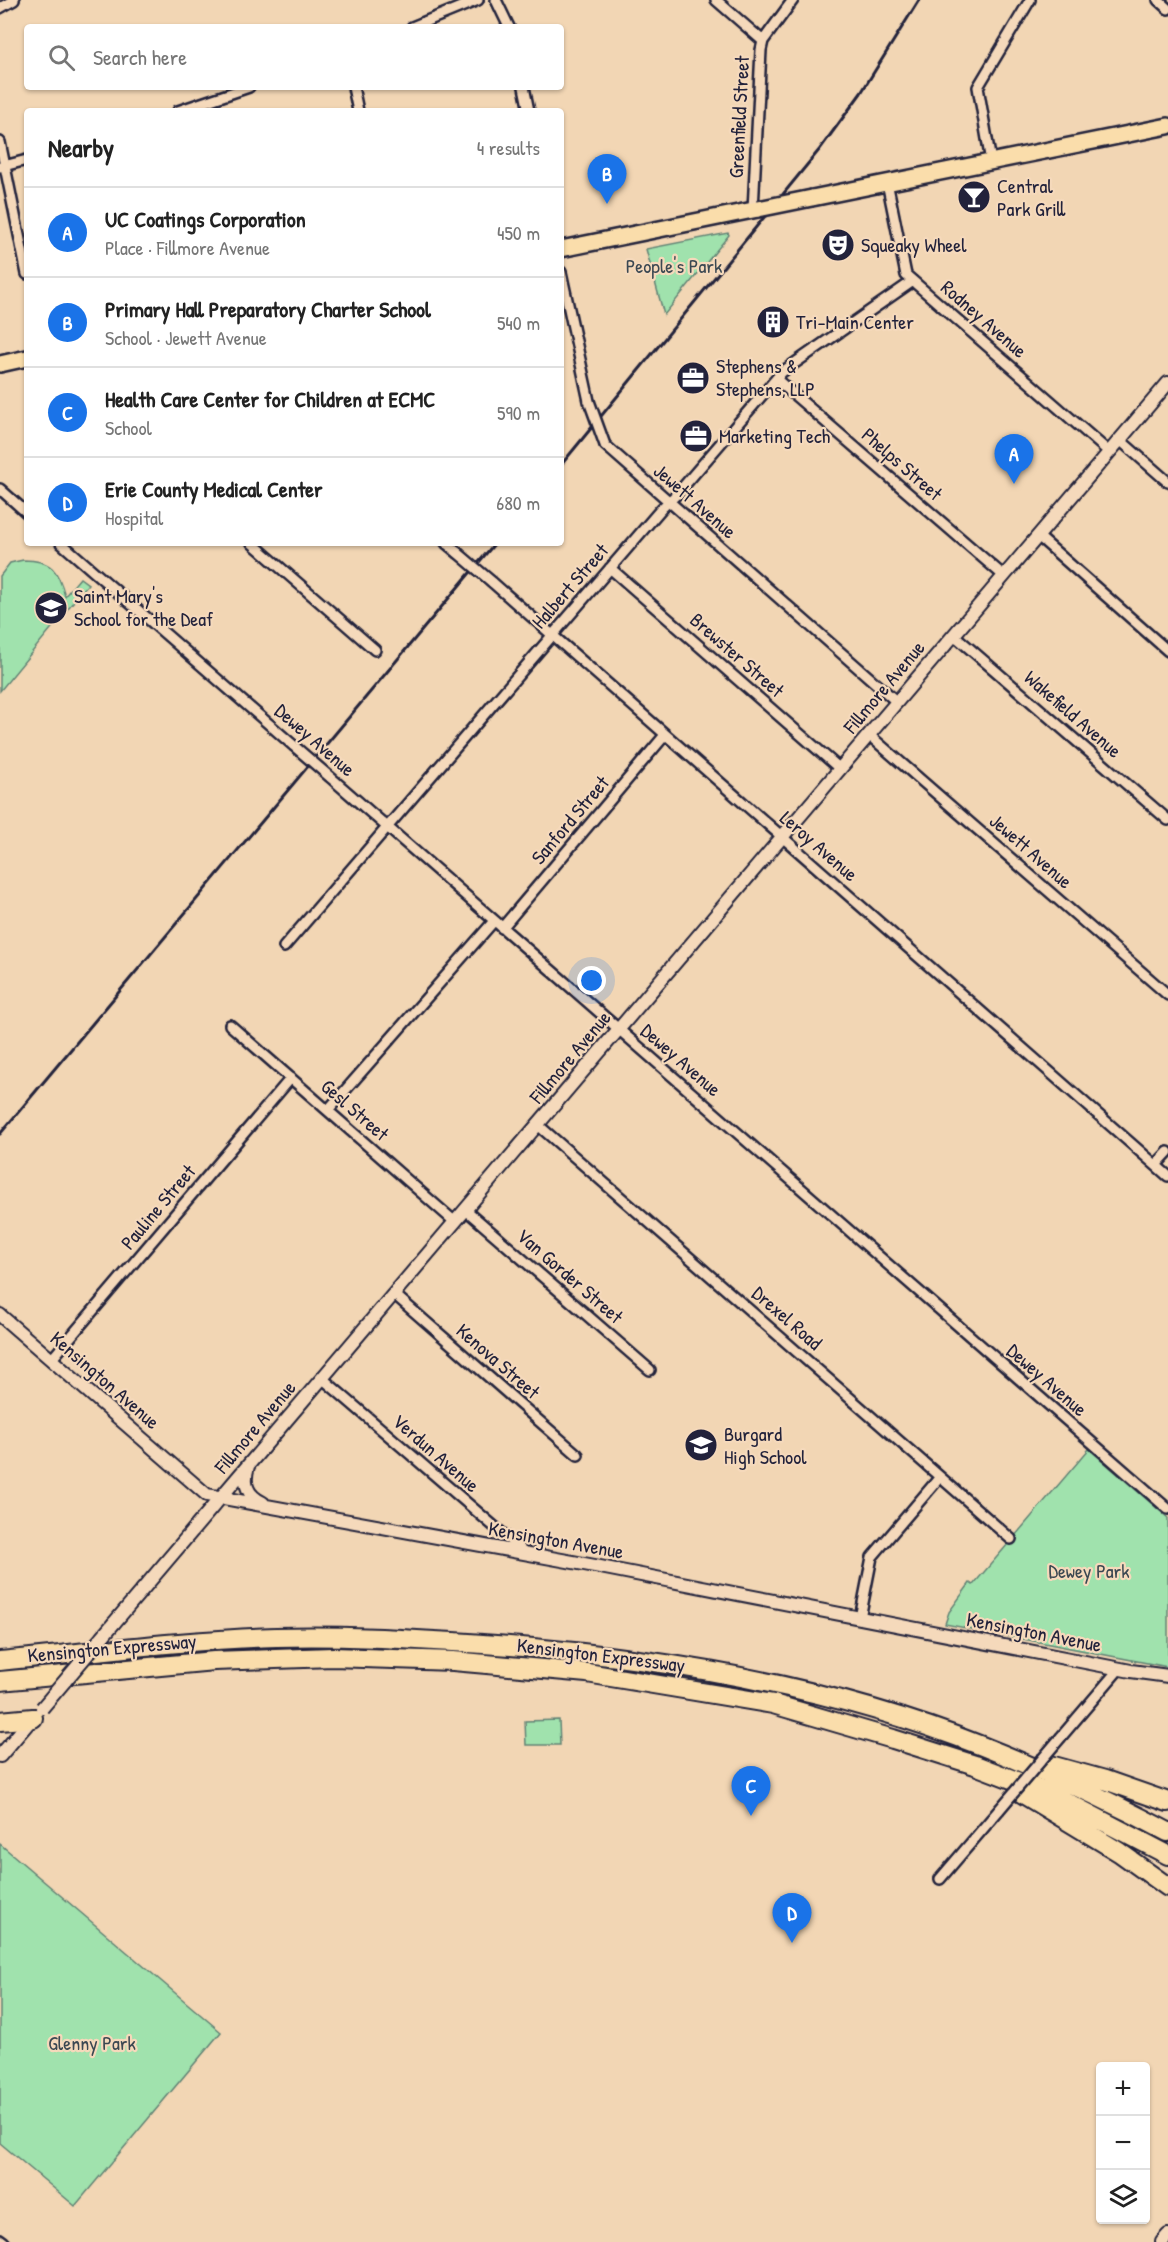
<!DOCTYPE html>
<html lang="en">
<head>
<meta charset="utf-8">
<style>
	body { margin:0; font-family:"Patrick Hand",sans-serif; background:#f6f6f6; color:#222 }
	.controls { position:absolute; right:18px; bottom:18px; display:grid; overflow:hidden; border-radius:6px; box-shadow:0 2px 4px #0004 }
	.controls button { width:54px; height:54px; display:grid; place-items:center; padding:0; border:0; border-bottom:2px solid #e0e0e0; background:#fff; color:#222; font:30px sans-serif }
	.you { position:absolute; left:592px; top:981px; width:21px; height:21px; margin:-15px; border:4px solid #fff; border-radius:50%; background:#1a73e8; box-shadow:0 0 0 9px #1a73e833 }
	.badge { display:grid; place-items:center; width:39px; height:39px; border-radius:50%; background:#1a73e8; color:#fff; font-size:20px; font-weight:700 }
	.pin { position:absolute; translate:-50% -50px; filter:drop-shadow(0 2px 3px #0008) }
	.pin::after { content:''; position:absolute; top:32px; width:21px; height:18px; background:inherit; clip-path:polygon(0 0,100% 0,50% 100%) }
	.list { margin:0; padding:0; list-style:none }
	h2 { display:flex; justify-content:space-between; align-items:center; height:78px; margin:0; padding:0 24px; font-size:26px }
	h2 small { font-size:20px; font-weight:400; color:#767676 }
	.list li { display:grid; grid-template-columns:39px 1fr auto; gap:18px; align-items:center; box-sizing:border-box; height:90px; padding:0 24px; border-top:2px solid #e0e0e0 }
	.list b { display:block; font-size:22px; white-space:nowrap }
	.list p { margin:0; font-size:20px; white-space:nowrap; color:#767676 }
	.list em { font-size:20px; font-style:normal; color:#767676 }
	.icon { flex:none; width:33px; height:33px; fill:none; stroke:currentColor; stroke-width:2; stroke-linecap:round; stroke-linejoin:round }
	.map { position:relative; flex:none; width:1168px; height:2242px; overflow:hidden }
	.search { position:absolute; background:#fff; box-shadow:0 2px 4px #0004; left:24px; top:24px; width:540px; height:66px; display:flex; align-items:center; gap:15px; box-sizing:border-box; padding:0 21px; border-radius:6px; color:#767676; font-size:22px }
	.panel { position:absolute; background:#fff; box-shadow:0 2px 4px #0004; left:24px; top:108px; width:540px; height:438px; border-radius:6px }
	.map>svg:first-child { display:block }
</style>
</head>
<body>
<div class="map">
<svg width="1168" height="2242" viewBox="0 0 1168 2242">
	<rect width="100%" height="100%" fill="#f2d6b4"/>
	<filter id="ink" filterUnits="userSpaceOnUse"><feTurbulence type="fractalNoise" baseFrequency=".0167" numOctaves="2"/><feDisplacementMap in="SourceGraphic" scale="12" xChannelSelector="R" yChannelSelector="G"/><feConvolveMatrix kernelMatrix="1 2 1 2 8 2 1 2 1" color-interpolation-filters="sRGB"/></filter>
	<g filter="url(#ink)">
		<path fill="#a0e2ad" stroke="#618274" stroke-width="1.5" d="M 728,233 L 729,235 L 664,315 L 646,249 Z
			M 23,560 C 52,560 58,570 65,596 L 80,578 L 88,584 L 0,691 L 0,576 L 10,563 Z
			M 1089,1449 L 1168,1518 L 1168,1667 L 945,1624 L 949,1612 L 970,1583 L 973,1585 Z
			M 559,1720 L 560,1745 L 526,1745 L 525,1721 Z
			M 0,1844 L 221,2032 L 75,2206 L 0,2143 Z"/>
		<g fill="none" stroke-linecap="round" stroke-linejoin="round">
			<g stroke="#22223b" stroke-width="14">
				<path id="minor" d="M 496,0 L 509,27
					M 716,0 L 763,41
					M 1158,0 L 1168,9
					M 0,8 L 14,0
					M 412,27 L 478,0
					M 353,87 L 358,111
					M 524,87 L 529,111
					M 178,111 L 249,87
					M 0,142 L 27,274
					M 991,162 L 978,87 L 1030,0
					M 0,167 L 27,160
					M 887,182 L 906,275 L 1109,452
					M 753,210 L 761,50 L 763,41 L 793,0
					M 561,272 L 589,401
					M 776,379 L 1004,576
					M 1120,440 L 1168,482
					M 605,445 L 897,702
					M 0,489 L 27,513
					M 1038,536 L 1168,651
					M 61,543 L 294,746
					M 252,543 L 375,650
					M 446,543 L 458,553
					M 610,568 L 840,769
					M 492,582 L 1168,1176
					M 954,635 L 1168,820
					M 869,735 L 1168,995
					M 330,777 L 1168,1509
					M 502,928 L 665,735
					M 284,947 L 662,508 L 677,494 L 782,372 L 913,281
					M 230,1025 L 455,1222
					M 328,1110 L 494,921
					M 538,1125 L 1011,1539
					M 1156,1165 L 1168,1152
					M 466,1210 L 650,1370
					M 394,1294 L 578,1455
					M 51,1360 L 291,1078
					M 322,1378 L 525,1553
					M 860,1618 L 872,1557 L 940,1477
					M 1061,1737 L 1119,1669
					M 940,1879 L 999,1810
					M 0,2239 L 4,2242"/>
			</g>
			<g stroke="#22223b" stroke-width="16">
				<path id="tertiary" d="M 0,1315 L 207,1495 L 595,1566 L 1131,1671 L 1168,1676
					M 248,1466 C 243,1483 246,1495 263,1503
					M 114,1623 L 1168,383
					M 0,1756 L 35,1715
					M 1162,2242 L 1168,2235"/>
			</g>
			<g stroke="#22223b" stroke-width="20">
				<path id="primary" d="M 812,198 L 1168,126
					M 561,249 L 758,209
					M 0,364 L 27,358"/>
			</g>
			<g stroke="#22223b" stroke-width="22">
				<path id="motorway" d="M 0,1661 C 92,1652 184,1640 276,1637 C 341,1635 405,1639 469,1643 C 642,1654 820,1682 982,1746 C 1045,1771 1108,1800 1168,1832
					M 0,1681 L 214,1661 L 333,1657 L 453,1661 L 587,1673 L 773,1704 L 893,1739 L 975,1765 L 1053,1795 L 1168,1855
					M 0,1721 L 33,1718
					M 1043,1763 L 1105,1780 L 1168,1802
					M 1020,1792 L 1119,1852 L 1168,1887"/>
			</g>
			<use href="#minor" stroke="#f5d9bb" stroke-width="9"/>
			<use href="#tertiary" stroke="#f5d9bb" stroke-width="12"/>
			<use href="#primary" stroke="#faddab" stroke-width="15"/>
			<use href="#motorway" stroke="#faddab" stroke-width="18"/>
			<path stroke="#22223b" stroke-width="3" d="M 561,465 L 820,149 L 861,93 L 919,0
				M 0,1134 L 495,543"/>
			<g stroke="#22223b" stroke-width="14" stroke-linecap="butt">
				<path id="minor-bridge" d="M 589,401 L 605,445
					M 458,553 L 492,582
					M 294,746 L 330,777
					M 999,1810 L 1061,1737"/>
			</g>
			<g stroke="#22223b" stroke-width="16" stroke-linecap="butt">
				<path id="tertiary-bridge" d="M 42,1708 L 114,1623"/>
			</g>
			<g stroke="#22223b" stroke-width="20" stroke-linecap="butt">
				<path id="primary-bridge" d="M 758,209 L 812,198"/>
			</g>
			<use href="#minor-bridge" stroke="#f5d9bb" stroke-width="9"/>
			<use href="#tertiary-bridge" stroke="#f5d9bb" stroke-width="12"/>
			<use href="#primary-bridge" stroke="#faddab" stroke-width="15"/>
		</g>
	</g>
	<defs>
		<g id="bar-disc" transform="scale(1.725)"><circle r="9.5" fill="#22223b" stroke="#f5d9bb"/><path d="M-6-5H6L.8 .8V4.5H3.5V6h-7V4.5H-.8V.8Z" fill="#fff"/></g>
		<g id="theatre-disc" transform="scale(1.725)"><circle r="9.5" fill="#22223b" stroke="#f5d9bb"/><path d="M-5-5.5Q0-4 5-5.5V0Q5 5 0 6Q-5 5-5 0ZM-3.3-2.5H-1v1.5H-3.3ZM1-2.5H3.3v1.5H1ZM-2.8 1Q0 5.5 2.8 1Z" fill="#fff"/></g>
		<g id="building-disc" transform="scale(1.725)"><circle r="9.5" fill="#22223b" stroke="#f5d9bb"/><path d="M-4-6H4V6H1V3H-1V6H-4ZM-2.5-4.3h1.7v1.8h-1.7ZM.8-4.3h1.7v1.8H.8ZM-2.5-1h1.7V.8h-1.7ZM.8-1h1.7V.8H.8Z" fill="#fff"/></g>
		<g id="office-disc" transform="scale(1.725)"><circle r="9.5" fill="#22223b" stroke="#f5d9bb"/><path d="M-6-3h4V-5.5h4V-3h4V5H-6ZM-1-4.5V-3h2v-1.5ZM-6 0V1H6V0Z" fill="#fff"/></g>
		<g id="school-disc" transform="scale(1.725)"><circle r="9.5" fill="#22223b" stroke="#f5d9bb"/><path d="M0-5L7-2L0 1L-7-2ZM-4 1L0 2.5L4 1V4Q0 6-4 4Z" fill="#fff"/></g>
	</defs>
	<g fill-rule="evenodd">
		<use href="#bar-disc" x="974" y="197"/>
		<use href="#theatre-disc" x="838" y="245"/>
		<use href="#building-disc" x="773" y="322"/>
		<use href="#office-disc" x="693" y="378"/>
		<use href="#office-disc" x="696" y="436"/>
		<use href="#school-disc" x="51" y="608"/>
		<use href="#school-disc" x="701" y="1445"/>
	</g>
	<g text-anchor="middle" stroke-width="4.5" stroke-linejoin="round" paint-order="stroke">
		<g font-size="20" fill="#22223b" stroke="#f5d9bb">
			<text transform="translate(739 117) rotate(-87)" y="7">Greenfield Street</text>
			<text transform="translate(984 319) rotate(41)" y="7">Rodney Avenue</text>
			<text transform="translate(902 464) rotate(41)" y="7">Phelps Street</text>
			<text transform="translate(695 501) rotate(41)" y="7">Jewett Avenue</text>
			<text transform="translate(570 586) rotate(-49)" y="7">Halbert Street</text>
			<text transform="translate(737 655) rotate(41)" y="7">Brewster Street</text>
			<text transform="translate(884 687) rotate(-50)" y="7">Fillmore Avenue</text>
			<text transform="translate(1073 714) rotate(41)" y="7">Wakefield Avenue</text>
			<text transform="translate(315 740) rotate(41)" y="7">Dewey Avenue</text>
			<text transform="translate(570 820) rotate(-50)" y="7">Sanford Street</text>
			<text transform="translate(819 846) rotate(41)" y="7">Leroy Avenue</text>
			<text transform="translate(1031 851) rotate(41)" y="7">Jewett Avenue</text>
			<text transform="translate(570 1057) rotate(-50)" y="7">Fillmore Avenue</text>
			<text transform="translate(681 1060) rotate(41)" y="7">Dewey Avenue</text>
			<text transform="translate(355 1110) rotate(41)" y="7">Gesl Street</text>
			<text transform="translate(158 1207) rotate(-50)" y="7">Pauline Street</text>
			<text transform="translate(570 1276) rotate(41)" y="7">Van Gorder Street</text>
			<text transform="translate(787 1318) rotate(41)" y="7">Drexel Road</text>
			<text transform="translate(498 1361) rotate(41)" y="7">Kenova Street</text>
			<text transform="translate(105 1380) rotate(41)" y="7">Kensington Avenue</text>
			<text transform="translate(1047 1380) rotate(41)" y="7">Dewey Avenue</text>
			<text transform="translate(255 1427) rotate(-50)" y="7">Fillmore Avenue</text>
			<text transform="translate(436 1453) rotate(41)" y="7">Verdun Avenue</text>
			<text transform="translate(556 1540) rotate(10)" y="7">Kensington Avenue</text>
			<text transform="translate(1034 1632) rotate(11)" y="7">Kensington Avenue</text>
			<text transform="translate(112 1648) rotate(-5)" y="7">Kensington Expressway</text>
			<text transform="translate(601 1655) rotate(7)" y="7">Kensington Expressway</text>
		</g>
		<g font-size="20" fill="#22223b" stroke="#f5d9bb" text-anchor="start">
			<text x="997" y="193">Central<tspan x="997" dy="23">Park Grill</tspan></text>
			<text x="861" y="252">Squeaky Wheel</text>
			<text x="796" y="329">Tri-Main Center</text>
			<text x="716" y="373">Stephens &amp;<tspan x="716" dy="23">Stephens, LLP</tspan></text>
			<text x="719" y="443">Marketing Tech</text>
			<text x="74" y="603">Saint Mary's<tspan x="74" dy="23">School for the Deaf</tspan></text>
			<text x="724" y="1441">Burgard<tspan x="724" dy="23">High School</tspan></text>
		</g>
		<g font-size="20" fill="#3b4852" stroke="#f5d9bb">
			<text x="674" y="273">People's Park</text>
			<text x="1089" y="1578">Dewey Park</text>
			<text x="92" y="2050">Glenny Park</text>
		</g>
	</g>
</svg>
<div class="controls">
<button>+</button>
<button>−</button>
<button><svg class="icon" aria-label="layers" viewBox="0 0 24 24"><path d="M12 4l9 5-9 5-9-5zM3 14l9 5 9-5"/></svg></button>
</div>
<div class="you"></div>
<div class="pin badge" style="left:1014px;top:484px">A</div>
<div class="pin badge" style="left:607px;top:204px">B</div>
<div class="pin badge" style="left:751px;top:1816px">C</div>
<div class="pin badge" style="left:792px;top:1943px">D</div>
<div class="search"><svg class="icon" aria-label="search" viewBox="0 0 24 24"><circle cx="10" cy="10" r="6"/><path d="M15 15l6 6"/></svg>Search here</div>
<section class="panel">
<h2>Nearby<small>4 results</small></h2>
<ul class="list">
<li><span class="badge">A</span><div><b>UC Coatings Corporation</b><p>Place · Fillmore Avenue</p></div><em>450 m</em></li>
<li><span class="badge">B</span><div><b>Primary Hall Preparatory Charter School</b><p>School · Jewett Avenue</p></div><em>540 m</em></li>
<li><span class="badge">C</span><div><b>Health Care Center for Children at ECMC</b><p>School</p></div><em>590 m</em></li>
<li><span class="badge">D</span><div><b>Erie County Medical Center</b><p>Hospital</p></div><em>680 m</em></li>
</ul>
</section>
</div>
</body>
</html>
